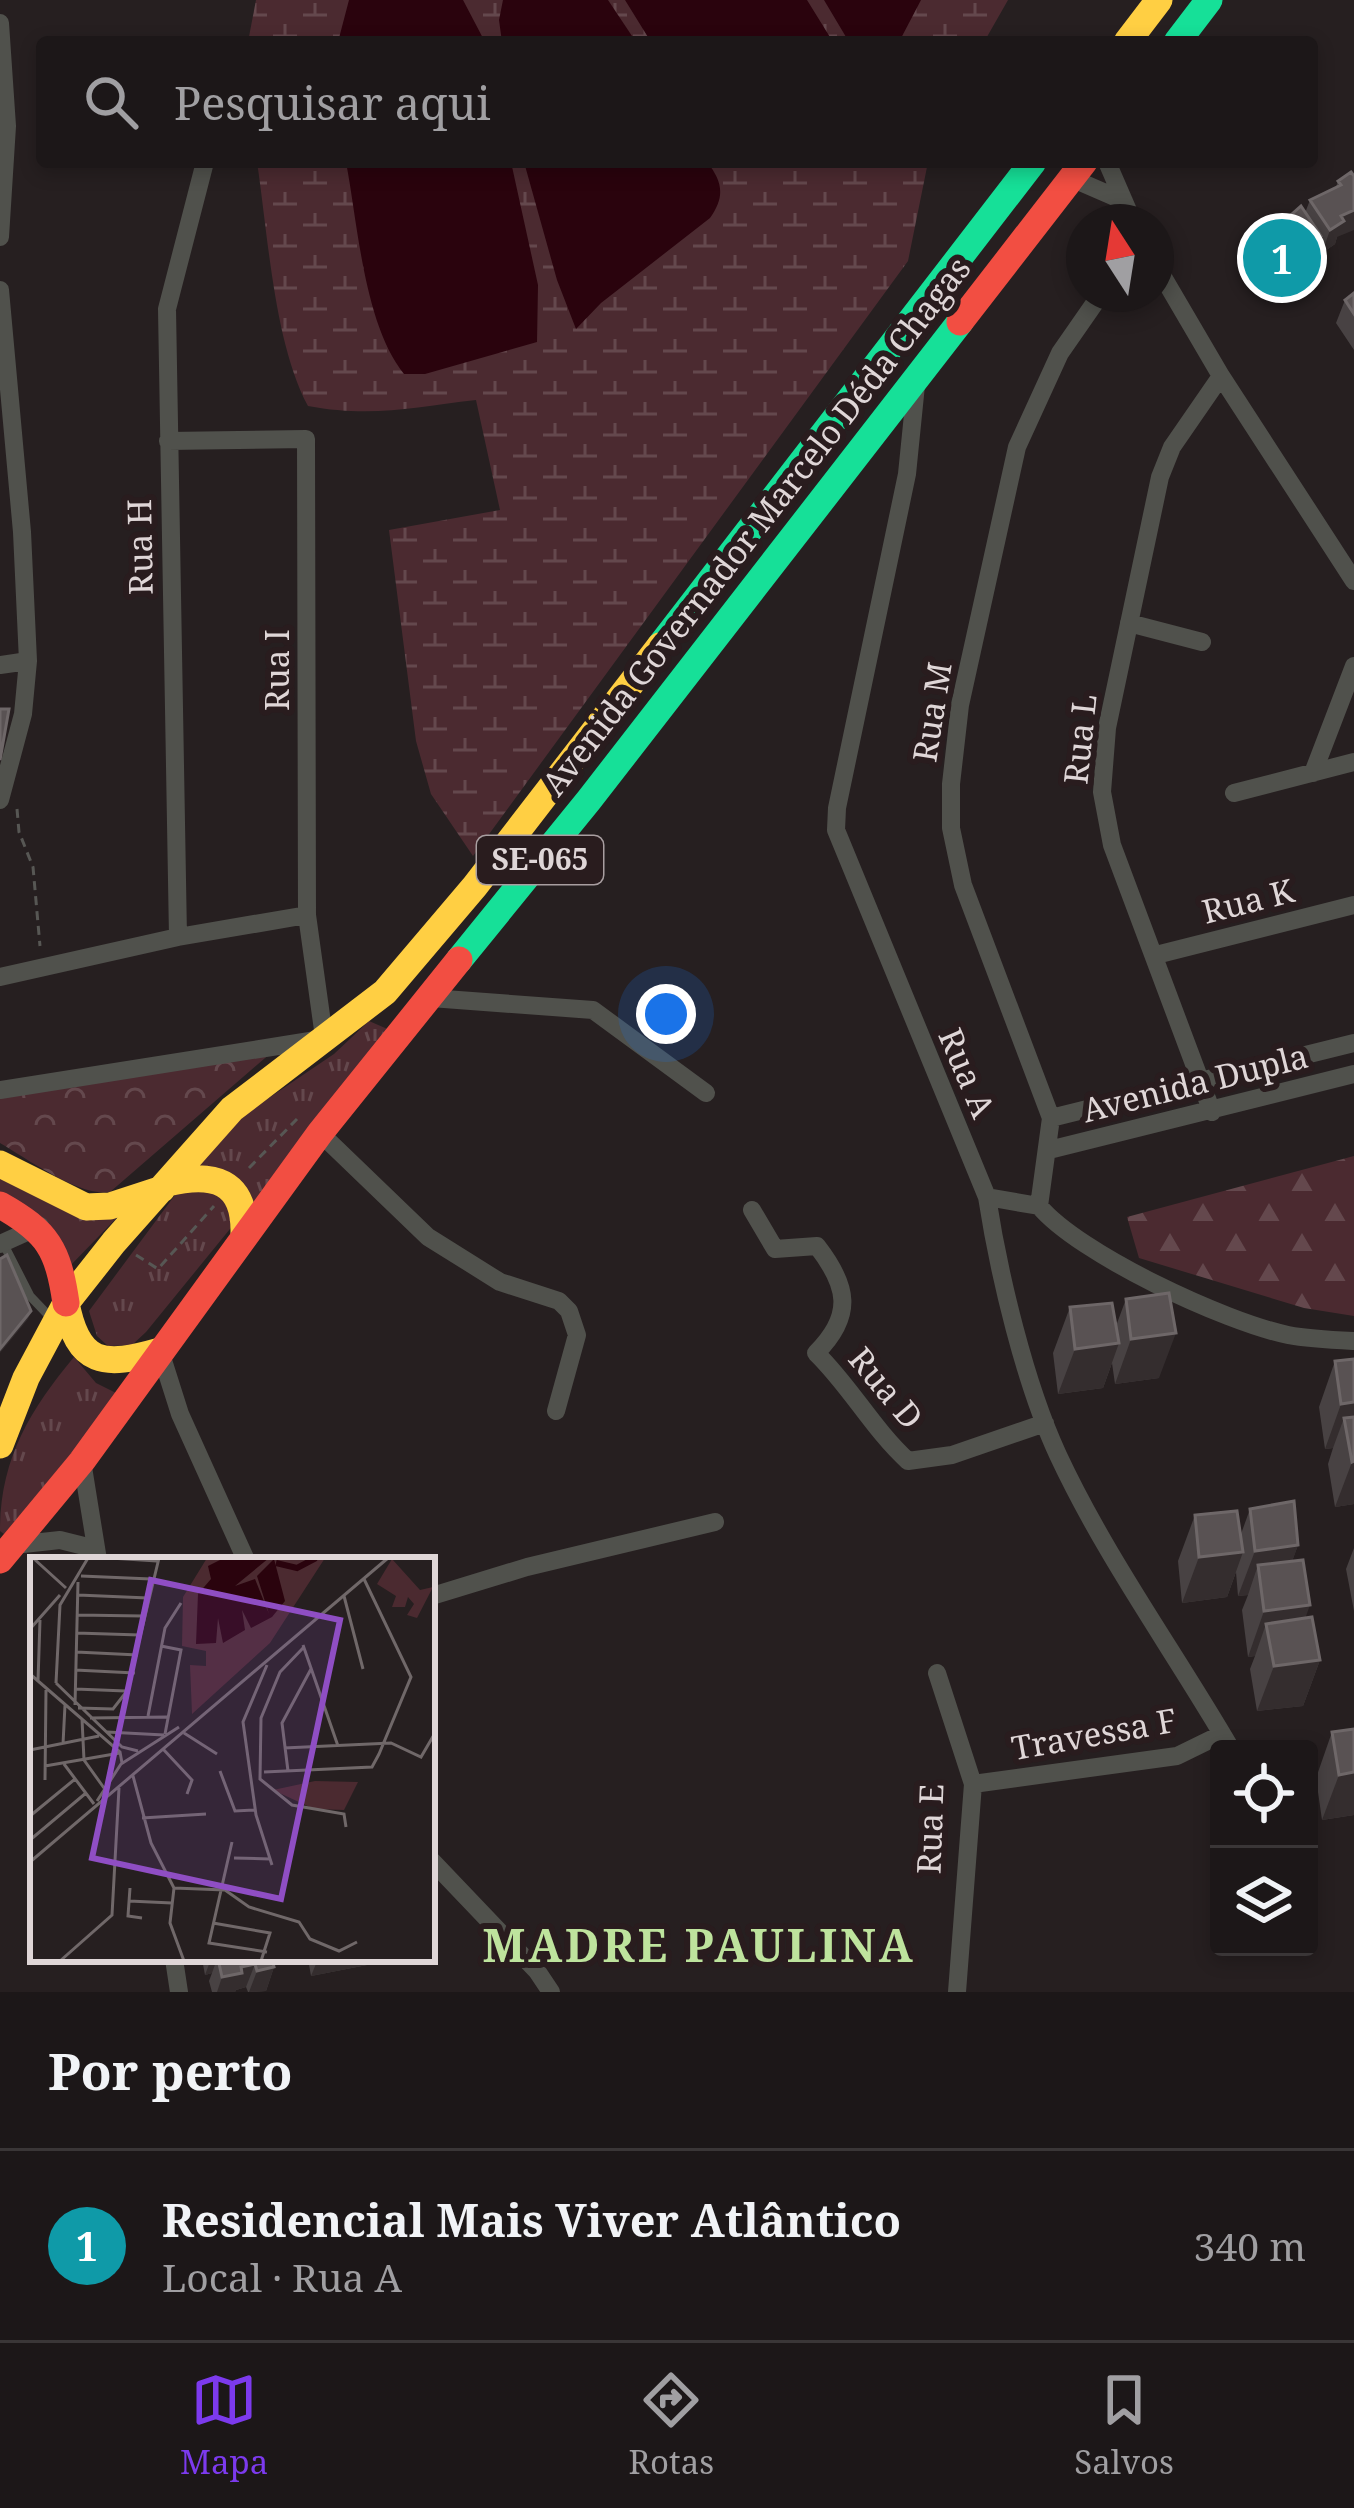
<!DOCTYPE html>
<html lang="pt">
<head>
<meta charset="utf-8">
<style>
	body { margin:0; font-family:"Noto Serif",serif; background:#292425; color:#f1f3f6 }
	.controls { position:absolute; right:36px; bottom:36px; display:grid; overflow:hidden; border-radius:12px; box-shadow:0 6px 18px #0003 }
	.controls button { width:108px; height:108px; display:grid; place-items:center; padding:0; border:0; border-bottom:3px solid #3a3637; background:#1c1718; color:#f1f3f6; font:60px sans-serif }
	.compass { position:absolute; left:1066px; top:204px; width:108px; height:108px; border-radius:50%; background:#1c1718; box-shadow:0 6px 18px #0003; rotate:348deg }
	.you { position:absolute; left:666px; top:1014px; width:42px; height:42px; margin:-30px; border:9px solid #fff; border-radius:50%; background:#1a73e8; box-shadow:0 0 0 18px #1a73e833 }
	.badge { display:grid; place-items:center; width:78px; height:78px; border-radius:50%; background:#7c3aed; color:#fff; font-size:39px; font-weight:700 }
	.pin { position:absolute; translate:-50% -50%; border:6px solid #fff; box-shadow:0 3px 12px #0006 }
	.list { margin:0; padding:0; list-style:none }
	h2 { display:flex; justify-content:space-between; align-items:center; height:156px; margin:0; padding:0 48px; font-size:51px }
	h2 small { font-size:39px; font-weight:400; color:#a09fa2 }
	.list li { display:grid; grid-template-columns:78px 1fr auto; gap:36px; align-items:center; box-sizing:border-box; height:192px; padding:0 48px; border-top:3px solid #3a3637 }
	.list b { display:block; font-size:45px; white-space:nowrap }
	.list p { margin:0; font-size:39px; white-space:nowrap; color:#a09fa2 }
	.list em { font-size:39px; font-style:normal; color:#a09fa2 }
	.icon { flex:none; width:66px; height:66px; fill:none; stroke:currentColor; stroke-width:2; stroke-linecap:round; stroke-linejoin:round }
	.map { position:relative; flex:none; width:1354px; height:1992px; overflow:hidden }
	.search { position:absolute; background:#1c1718; box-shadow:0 6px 18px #0003; left:36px; right:36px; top:36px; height:132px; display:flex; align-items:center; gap:30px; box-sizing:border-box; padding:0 42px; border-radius:12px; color:#a09fa2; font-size:45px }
	.sheet { height:348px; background:#1c1718 }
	nav { display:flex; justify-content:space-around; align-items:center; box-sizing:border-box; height:168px; border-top:3px solid #3a3637; background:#1c1718; font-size:33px; color:#a09fa2 }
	nav a { display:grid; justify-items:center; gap:6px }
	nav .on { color:#7c3aed }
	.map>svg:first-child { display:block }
</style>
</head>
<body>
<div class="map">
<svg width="1354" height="1992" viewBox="0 0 1354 1992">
	<defs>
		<pattern id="grass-tufts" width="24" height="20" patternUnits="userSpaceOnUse" patternTransform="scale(3)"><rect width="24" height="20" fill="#4b2a30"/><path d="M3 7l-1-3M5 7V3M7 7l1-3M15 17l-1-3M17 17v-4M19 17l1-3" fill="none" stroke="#64484d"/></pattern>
		<pattern id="forest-firs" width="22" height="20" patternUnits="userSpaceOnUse" patternTransform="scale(3)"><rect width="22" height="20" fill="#4b2a30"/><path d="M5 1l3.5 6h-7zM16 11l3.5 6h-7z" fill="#64484d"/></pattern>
		<pattern id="wetland-marsh" width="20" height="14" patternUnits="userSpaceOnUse" patternTransform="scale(3)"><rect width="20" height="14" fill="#4b2a30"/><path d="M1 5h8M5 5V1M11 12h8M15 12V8" fill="none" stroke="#64484d"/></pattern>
		<pattern id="park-crowns" width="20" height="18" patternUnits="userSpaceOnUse" patternTransform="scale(3)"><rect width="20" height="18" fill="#4b2a30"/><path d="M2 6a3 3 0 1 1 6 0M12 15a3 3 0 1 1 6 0" fill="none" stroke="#64484d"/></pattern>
	</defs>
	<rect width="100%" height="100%" fill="#261f20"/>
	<path fill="url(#grass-tufts)" d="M 369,1021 L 392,1031 L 253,1203 L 192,1169 L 245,1114 L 334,1054 Z
		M 0,1172 L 74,1211 L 133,1201 L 68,1268 L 0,1196 Z
		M 189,1185 L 232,1197 L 234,1224 L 146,1332 L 132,1345 L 108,1346 L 97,1336 L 89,1311 L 178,1191 Z
		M 74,1357 L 96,1383 L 120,1395 L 4,1534 L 0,1531 C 0,1459 30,1410 74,1357 Z"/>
	<path fill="url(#forest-firs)" d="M 1354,1156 L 1354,1316 L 1304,1308 L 1139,1258 L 1127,1217 Z"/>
	<path fill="url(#wetland-marsh)" d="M 256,0 L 1008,0 L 984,42 L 248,42 Z
		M 257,162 L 928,162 L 908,261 L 473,856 L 431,794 L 416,741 L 389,530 L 500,510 L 476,400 C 413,407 373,418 308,406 C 274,343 268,234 257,162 Z"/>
	<path fill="url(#park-crowns)" d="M 272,1052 L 110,1192 C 79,1197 28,1159 0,1143 L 0,1097 Z"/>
	<path fill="#2a030d" d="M 349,0 L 463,0 L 485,42 L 338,42 Z
		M 503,0 L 608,0 L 636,42 L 502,42 L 499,20 Z
		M 625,0 L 807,0 L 833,42 L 651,42 Z
		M 824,0 L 921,0 L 899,42 L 849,42 Z
		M 346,162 L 511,162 L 538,285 L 537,342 L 425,374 L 404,374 C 364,324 358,225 346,162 Z
		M 524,162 L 707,162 C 723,182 725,197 710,218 L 601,303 L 576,329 L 557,280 Z"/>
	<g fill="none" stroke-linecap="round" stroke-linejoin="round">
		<path stroke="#575754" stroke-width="3" stroke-dasharray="9 6" stroke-linecap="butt" d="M 17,809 L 19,832 L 33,867 L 40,946
			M 249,1168 L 297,1119
			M 136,1255 L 158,1269 L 214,1206"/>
		<path stroke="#50514c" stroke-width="9" d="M 3,1243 L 30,1296 L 51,1318"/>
		<path stroke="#50514c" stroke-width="18" d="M 0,23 L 7,126 L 0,237
			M 1107,162 L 1133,222
			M 1071,178 L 1124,201
			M 1156,265 L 1221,376 L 1354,581
			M 0,290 L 22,532 L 28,661 L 23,714 L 0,800
			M 1101,294 L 1060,353 L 1017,447 L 960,705 L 951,784 L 951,828 L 963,885 L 1051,1118 L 1039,1206 C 1079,1254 1225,1322 1288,1335 C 1309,1339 1332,1340 1354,1341
			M 916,385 L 907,474 L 837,808 L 836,830 L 987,1197 C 999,1275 1025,1384 1058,1455 C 1106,1558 1174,1651 1231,1749
			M 168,441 L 306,439 L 307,915 L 324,1037
			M 1129,623 L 1202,642
			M 0,665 L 28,661
			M 1313,773 L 1354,666
			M 1234,793 L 1354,762
			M 178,937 L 167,309 L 205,162
			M 1156,955 L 1354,905
			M 0,977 L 178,937 L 307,915
			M 431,998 L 593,1010 L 706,1093
			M 0,1090 L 316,1040
			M 1212,1112 L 1112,845 L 1102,792 L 1107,728 L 1160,477 L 1172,447 L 1221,376
			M 1051,1118 L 1354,1043
			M 320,1133 L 428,1237 L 500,1282 L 559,1301 L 569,1311 L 577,1335 L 556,1411
			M 1049,1150 L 1354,1074
			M 987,1197 L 1039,1206
			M 752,1210 L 775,1249 L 817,1246 C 848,1286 854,1315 816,1353 C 850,1386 873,1429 908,1461 L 952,1455 L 1045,1423
			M 0,1244 L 40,1226
			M 160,1351 L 180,1414 L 246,1560
			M 82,1461 L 98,1560
			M 14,1545 L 60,1540 L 96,1549
			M 432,1596 L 527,1567 L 715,1522
			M 937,1673 L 973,1784 L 957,1992
			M 973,1784 L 1177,1756 L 1222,1734
			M 432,1861 L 537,1971 L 551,1992
			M 174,1959 L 179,1992"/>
		<path stroke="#16e098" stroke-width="27" d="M 1177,42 L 1209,0
			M 660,646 L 1033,162
			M 459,960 L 589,800 L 960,322"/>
		<path stroke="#ffcf43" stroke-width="27" d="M 1127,42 L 1159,0
			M 0,1164 L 86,1207 L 110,1206 L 162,1189
			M 167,1183 C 213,1172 245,1180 244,1233
			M 66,1303 C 78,1366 104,1367 160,1351
			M 0,1445 L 26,1378 L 66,1303 L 114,1242 L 232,1109 L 385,992 L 475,886 L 660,646"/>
		<path stroke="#f24e42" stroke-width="27" d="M 960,322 L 1084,162
			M 0,1205 C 48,1232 58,1249 66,1303
			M 0,1560 L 82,1461 L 320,1133 L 459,960"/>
	</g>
	<path fill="#484243" d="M 1354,176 L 1335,244 L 1322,253 L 1317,246 L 1312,259 L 1299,268 L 1297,264 L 1271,287 L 1251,257 L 1259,233 L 1275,229 L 1305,213 L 1310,200 L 1336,187 L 1338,181 Z
		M 1354,293 L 1354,350 L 1336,323 L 1345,300 Z
		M 1126,1299 L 1159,1378 L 1115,1384 L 1112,1363 L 1103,1388 L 1058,1394 L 1053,1353 L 1070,1307 L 1116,1326 Z
		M 1354,1359 L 1354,1504 L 1335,1507 L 1328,1464 L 1333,1448 L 1325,1449 L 1319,1407 L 1335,1361 Z
		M 1250,1509 L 1298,1545 L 1292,1561 L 1306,1618 L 1320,1660 L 1303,1706 L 1257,1711 L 1250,1669 L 1255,1656 L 1248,1657 L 1242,1610 L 1248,1595 L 1238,1596 L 1236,1572 L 1227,1597 L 1182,1603 L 1178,1561 L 1195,1515 L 1241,1534 Z
		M 1354,1548 L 1354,1611 L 1346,1569 Z
		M 1332,1732 L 1354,1815 L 1322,1820 L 1316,1778 Z
		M 202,1959 L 272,1959 L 274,1967 L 266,1991 L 248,1992 L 246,1987 L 236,1990 L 235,1992 L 212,1992 L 209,1981 L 212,1973 L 205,1975 Z
		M 308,1959 L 369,1959 L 367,1965 L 311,1976 Z"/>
	<path fill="#342d2e" d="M 1354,210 L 1354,230 L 1337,237 L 1335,244 L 1322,253 L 1330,230 L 1341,216 Z
		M 1321,236 L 1312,259 L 1299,268 L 1308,245 Z
		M 1305,240 L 1297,264 L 1271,287 L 1280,263 Z
		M 31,1311 L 28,1319 L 0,1353 L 0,1349 Z
		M 1176,1333 L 1159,1378 L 1115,1384 L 1131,1339 Z
		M 1119,1343 L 1103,1388 L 1058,1394 L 1075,1349 Z
		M 1354,1402 L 1354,1446 L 1344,1418 L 1333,1448 L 1325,1449 L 1341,1404 Z
		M 1354,1461 L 1354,1504 L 1335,1507 L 1352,1462 Z
		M 1298,1545 L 1282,1590 L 1258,1565 L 1248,1595 L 1238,1596 L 1255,1551 Z
		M 1243,1552 L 1227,1597 L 1182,1603 L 1199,1557 Z
		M 1310,1605 L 1294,1650 L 1266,1624 L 1255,1656 L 1248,1657 L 1264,1611 Z
		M 1320,1660 L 1303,1706 L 1257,1711 L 1274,1666 Z
		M 1354,1772 L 1354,1815 L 1322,1820 L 1339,1775 Z
		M 211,1959 L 217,1959 L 212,1973 L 205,1975 Z
		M 318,1959 L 369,1959 L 367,1965 L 311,1976 Z
		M 255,1964 L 246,1987 L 236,1990 L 235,1992 L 217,1992 L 222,1977 L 241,1967 Z
		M 274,1967 L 266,1991 L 249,1992 L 257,1971 Z"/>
	<path fill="#595253" stroke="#6e6768" stroke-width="3" d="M 1351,172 L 1354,176 L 1354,210 L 1341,216 L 1344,221 L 1330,230 L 1310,200 L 1341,185 L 1338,181 Z
		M 1301,206 L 1321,236 L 1308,245 L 1305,240 L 1280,263 L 1259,233 L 1273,225 L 1275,229 Z
		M 1354,293 L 1354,314 L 1345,300 Z
		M 0,709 L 9,709 L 0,760 Z
		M 7,1255 L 31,1311 L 0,1349 L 0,1259 Z
		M 1169,1293 L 1176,1333 L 1131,1339 L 1126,1299 Z
		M 1112,1303 L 1119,1343 L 1075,1349 L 1070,1307 Z
		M 1354,1359 L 1354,1402 L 1341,1404 L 1335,1361 Z
		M 1354,1417 L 1354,1461 L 1352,1462 L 1344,1418 Z
		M 1294,1501 L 1298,1545 L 1255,1551 L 1250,1509 Z
		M 1237,1511 L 1243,1552 L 1199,1557 L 1195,1515 Z
		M 1303,1560 L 1310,1605 L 1264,1611 L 1258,1565 Z
		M 1312,1617 L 1320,1660 L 1274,1666 L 1266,1624 Z
		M 1354,1729 L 1354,1772 L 1339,1775 L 1332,1732 Z
		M 218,1959 L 272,1959 L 274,1967 L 257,1971 L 255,1964 L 241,1967 L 242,1973 L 222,1977 Z"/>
	<g text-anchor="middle" stroke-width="12" stroke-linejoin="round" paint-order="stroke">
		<rect fill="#291c1e" stroke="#a89ea0" stroke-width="3" x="477" y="836" width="126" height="48" rx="9"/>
		<g font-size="30" font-weight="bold" fill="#dfd6d7">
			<text x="540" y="870">SE-065</text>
		</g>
		<g font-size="33" fill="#dfd6d7" stroke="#291c1e">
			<text transform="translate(756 526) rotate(-52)" y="12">Avenida Governador Marcelo Déda Chagas</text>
			<text transform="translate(140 547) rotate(-91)" y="12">Rua H</text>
			<text transform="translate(277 670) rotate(-90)" y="12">Rua I</text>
			<text transform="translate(932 712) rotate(-81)" y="12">Rua M</text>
			<text transform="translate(1080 739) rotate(-84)" y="12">Rua L</text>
			<text transform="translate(1248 901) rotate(-14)" y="12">Rua K</text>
			<text transform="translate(967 1073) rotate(67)" y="12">Rua A</text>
			<text transform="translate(1195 1083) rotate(-14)" y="12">Avenida Dupla</text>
			<text transform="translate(886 1388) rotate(50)" y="12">Rua D</text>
			<text transform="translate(1094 1734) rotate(-10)" y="12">Travessa F</text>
			<text transform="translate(930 1829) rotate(-88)" y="12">Rua E</text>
		</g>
		<g font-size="45" font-weight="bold" letter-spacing="3" fill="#bee39d" stroke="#291c1e">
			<text x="699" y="1962">MADRE PAULINA</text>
		</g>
	</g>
	<g transform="translate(30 1557)">
		<rect width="405" height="405" fill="#261f20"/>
		<path d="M 362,2 L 390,33 L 403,30 L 387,61 L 377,58 L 384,47 L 378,40 L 375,50 L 362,50 L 366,39 L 347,27 ZM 285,224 L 328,225 L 314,253 L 284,252 L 243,233 Z" fill="#4b2a30"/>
		<path d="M 177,1 L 295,1 L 240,86 L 162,157 L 160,108 L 176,109 L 176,94 L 152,89 L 153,40 Z" fill="#4b2a30"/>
		<path d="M 194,1 L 239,1 L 205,29 L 225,22 L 239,57 L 227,19 L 244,2 L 255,44 L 242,60 L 221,71 L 212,53 L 215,73 L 193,86 L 188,61 L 186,86 L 166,87 L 168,37 L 181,22 L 178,9 Z" fill="#2a030d"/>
		<path fill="none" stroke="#2a030d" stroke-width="6" d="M 246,6 L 267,11 L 286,1"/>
		<path fill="none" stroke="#706869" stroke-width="3" d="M 3,1 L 36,31M 80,1 L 127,4M 51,19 L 121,22M 48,38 L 118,41M 314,39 L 333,112M 47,58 L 113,59M 0,72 L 30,38M 46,76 L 110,78M 273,88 L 308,189M 131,89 L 151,93 L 135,177M 274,90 L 250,115 L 231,161 L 230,222 L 262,248 L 314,257 L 316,270M 46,95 L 108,98M 237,108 L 213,165 L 226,258 L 242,308M 45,113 L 105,116M 0,117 L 90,195 L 92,206M 8,124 L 10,63M 26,126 L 30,48 L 58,1M 26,126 L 92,190 L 108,194M 45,132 L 96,134M 45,148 L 48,25M 48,151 L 83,152 L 97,134 L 129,1M 118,159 L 135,71 L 151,46M 60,161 L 137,160M 52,162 L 54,203 L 74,231M 77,175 L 134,178M 154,176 L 187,197M 33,187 L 35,148M 254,191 L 361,186 L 391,200 L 405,176M 133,192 L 162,223 L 157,237M 0,193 L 69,179M 34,207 L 64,247M 15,209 L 90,196M 190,214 L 205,254 L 224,253M 258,214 L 252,166 L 281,112M 234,215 L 342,210 L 349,197 L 381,120 L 334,22M 103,219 L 121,286 L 144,331 L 140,366 L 154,404M 15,223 L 16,133M 67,244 L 91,207 L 149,170M 0,259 L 45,222M 112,261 L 176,257M 0,283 L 56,236M 202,285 L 179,386 L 237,395M 204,301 L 240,302M 0,305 L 358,1M 100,331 L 98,359 L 112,361M 144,331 L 195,333 L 219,350 L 269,365 L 280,382 L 309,394 L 327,385M 99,344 L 142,346M 183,366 L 240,376 L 231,404M 30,404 L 82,358 L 89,231"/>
		<path fill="#8f4ec4" fill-opacity="0.15" stroke="#8f4ec4" stroke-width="6" d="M 121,23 L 310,63 L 251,342 L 62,301 Z"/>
		<rect width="405" height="405" fill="none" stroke="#dfd6d7" stroke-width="6"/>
	</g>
</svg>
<div class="controls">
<button><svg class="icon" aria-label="locate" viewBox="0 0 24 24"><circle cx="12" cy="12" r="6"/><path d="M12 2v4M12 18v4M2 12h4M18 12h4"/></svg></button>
<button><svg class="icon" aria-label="layers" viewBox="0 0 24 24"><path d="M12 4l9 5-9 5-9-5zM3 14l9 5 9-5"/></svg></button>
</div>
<svg class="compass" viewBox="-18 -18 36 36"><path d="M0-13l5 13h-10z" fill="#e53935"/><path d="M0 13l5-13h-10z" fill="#a09fa2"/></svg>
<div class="you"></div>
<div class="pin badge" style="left:1282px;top:258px;background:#0f9aa8">1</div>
<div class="search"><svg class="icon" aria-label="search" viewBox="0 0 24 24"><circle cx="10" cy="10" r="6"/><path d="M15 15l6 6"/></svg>Pesquisar aqui</div>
</div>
<section class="sheet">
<h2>Por perto<small></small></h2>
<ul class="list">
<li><span class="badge" style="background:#0f9aa8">1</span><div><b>Residencial Mais Viver Atlântico</b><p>Local · Rua A</p></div><em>340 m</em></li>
</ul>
</section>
<nav>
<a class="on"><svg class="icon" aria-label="map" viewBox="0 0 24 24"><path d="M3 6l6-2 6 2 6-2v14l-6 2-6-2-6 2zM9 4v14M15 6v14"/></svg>Mapa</a>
<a><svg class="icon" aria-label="directions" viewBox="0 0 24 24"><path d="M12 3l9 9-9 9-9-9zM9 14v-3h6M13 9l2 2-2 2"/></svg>Rotas</a>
<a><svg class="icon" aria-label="saved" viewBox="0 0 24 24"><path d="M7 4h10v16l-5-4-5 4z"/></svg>Salvos</a>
</nav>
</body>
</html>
